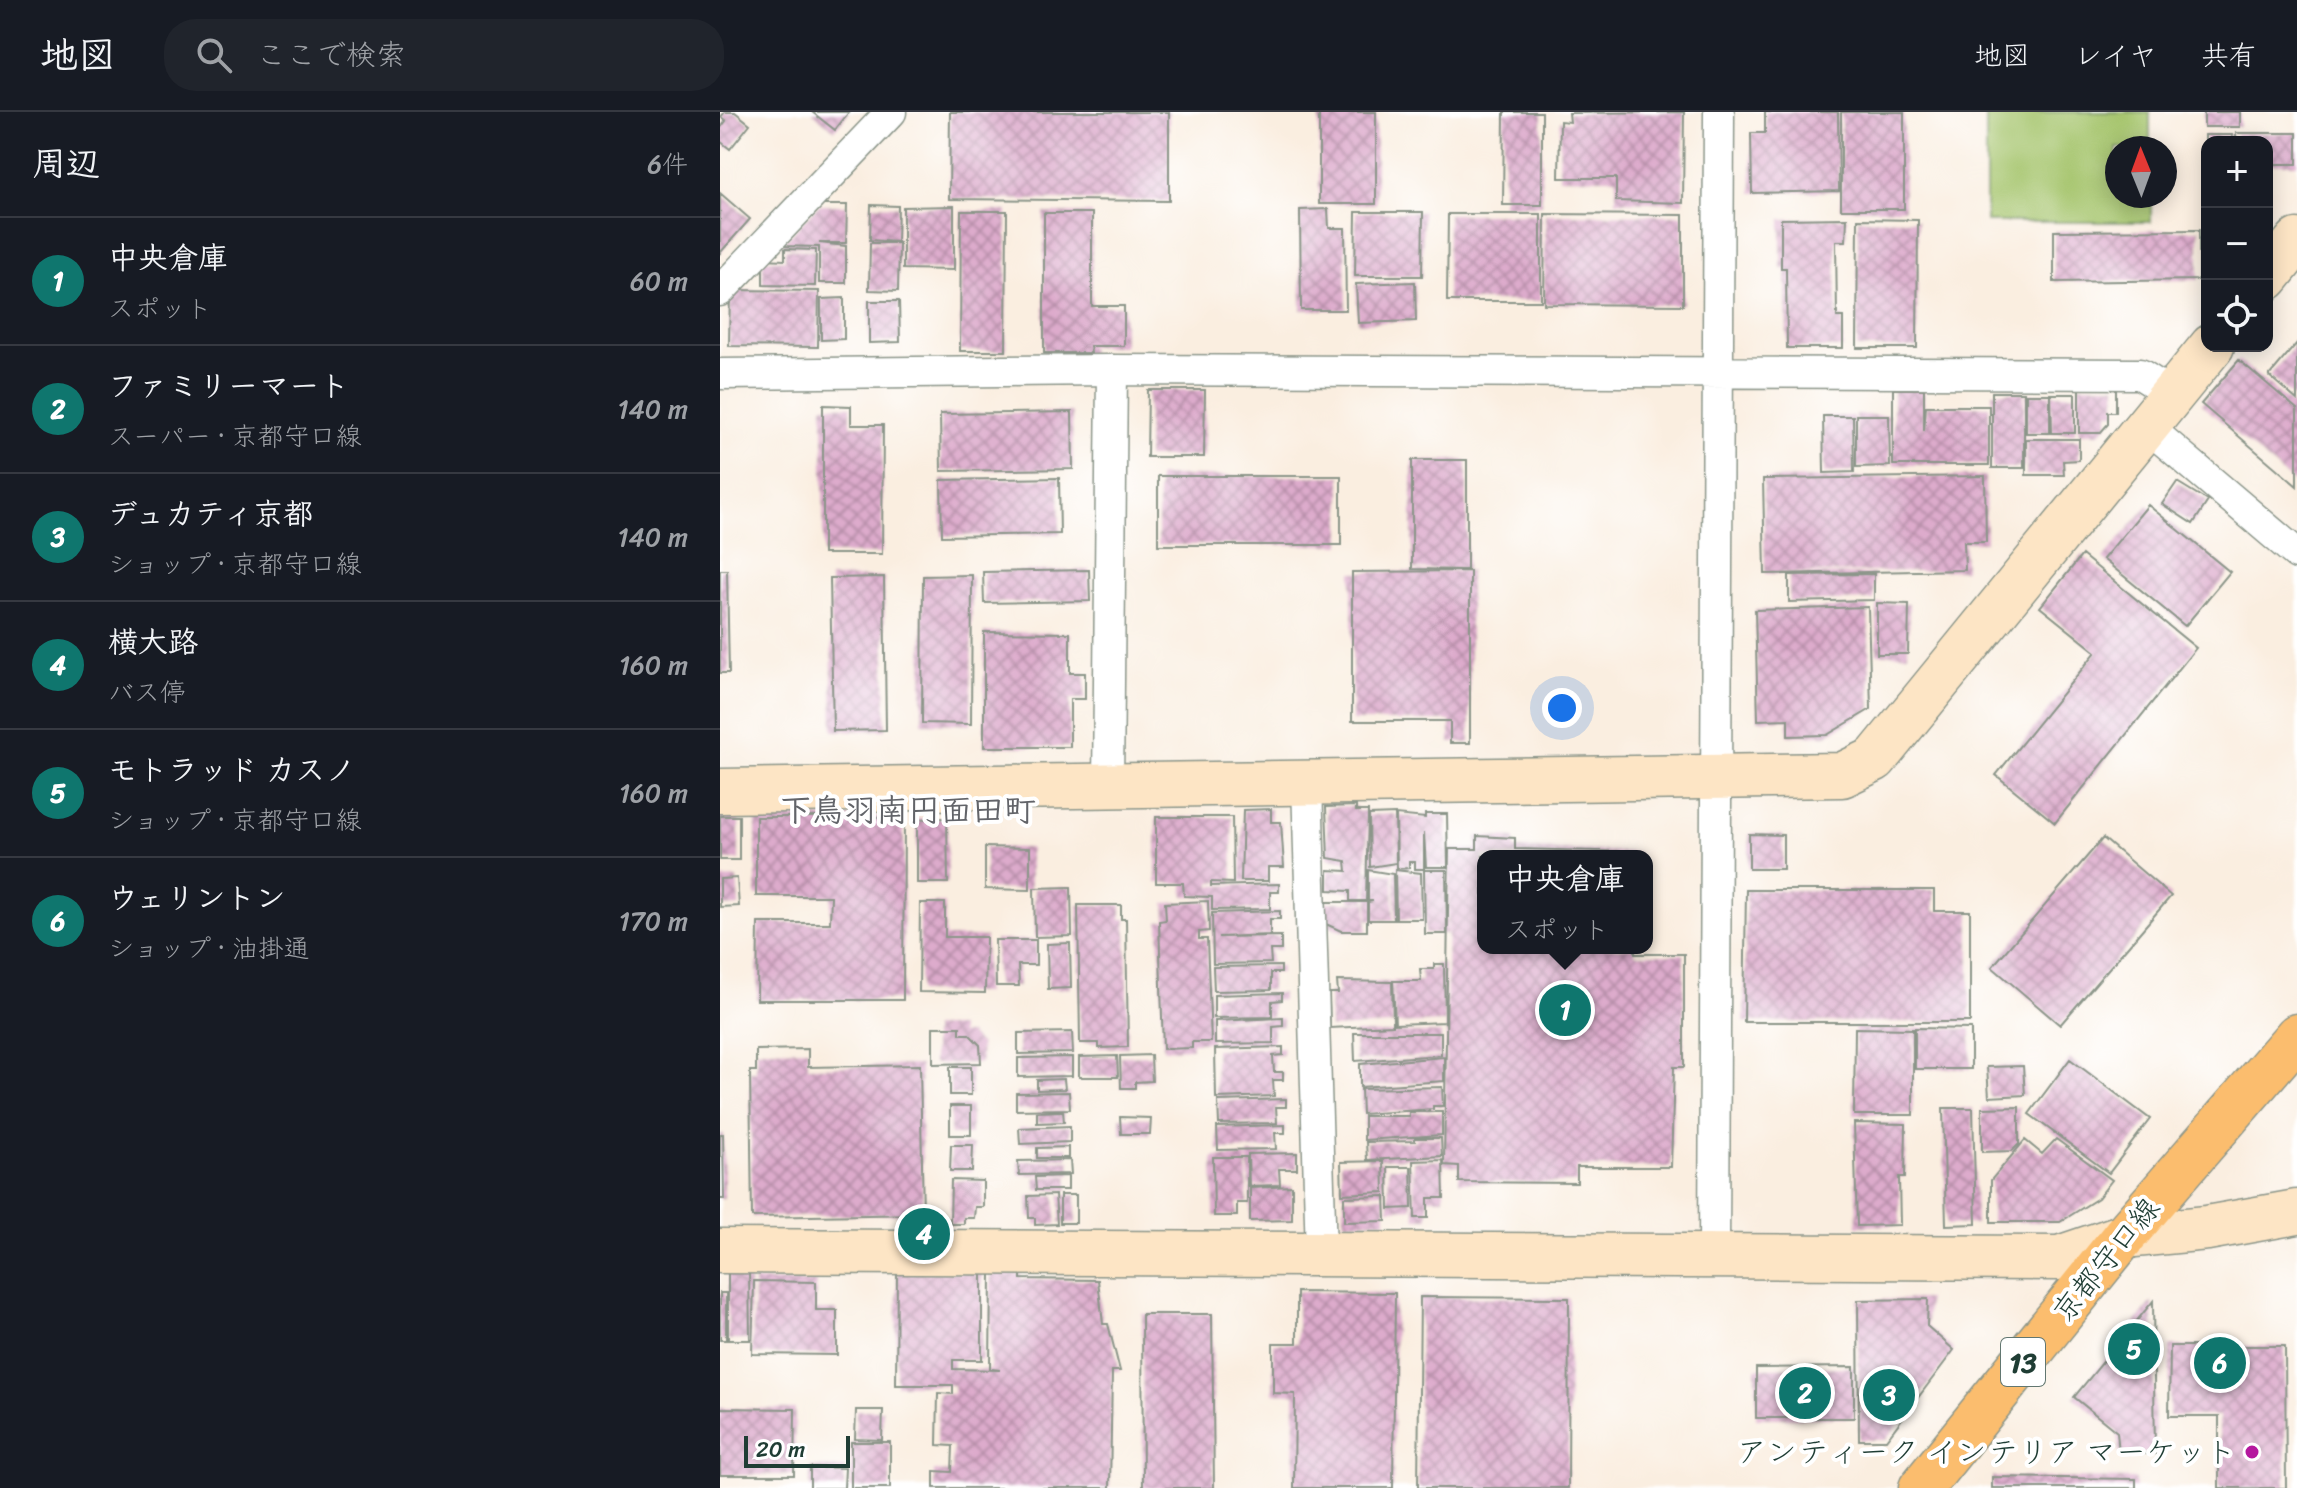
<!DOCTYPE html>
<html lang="ja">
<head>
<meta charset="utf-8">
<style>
	body { margin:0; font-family:Sriracha,"Klee One",sans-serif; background:#20242c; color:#f1f3f6 }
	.controls { position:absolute; right:24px; top:24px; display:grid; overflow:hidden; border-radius:16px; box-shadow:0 4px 20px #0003 }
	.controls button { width:72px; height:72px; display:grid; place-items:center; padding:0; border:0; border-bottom:2px solid #363941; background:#171b24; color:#f1f3f6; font:40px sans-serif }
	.compass { position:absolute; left:1385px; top:24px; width:72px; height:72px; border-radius:50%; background:#171b24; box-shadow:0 4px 20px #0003; rotate:359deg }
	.scale { position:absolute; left:24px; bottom:20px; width:106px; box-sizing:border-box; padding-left:8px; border:4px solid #1f3d34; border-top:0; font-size:22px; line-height:28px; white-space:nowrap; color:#1f3d34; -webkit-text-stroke:6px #fff; paint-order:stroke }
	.you { position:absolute; left:842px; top:596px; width:28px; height:28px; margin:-20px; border:6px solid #fff; border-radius:50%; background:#1a73e8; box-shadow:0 0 0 12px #1a73e833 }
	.badge { display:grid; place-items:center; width:52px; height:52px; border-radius:50%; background:#0f766e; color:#fff; font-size:26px; font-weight:700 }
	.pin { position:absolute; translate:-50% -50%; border:4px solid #fff; box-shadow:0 2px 8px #0006 }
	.popup { position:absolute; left:757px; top:738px; width:176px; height:104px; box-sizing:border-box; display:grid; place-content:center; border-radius:16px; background:#171b24; filter:drop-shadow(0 2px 6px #0005); font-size:26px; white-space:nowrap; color:#9ea1a6 }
	.popup b { font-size:30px; color:#f1f3f6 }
	.popup::after { content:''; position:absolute; left:50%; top:100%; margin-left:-16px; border:16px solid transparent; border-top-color:#171b24 }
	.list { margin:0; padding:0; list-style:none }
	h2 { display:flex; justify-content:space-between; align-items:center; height:104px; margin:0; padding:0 32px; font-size:34px }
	h2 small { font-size:26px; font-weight:400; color:#9ea1a6 }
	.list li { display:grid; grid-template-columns:52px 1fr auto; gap:24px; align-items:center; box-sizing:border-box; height:128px; padding:0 32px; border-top:2px solid #363941 }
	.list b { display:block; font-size:30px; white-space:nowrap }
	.list p { margin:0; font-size:26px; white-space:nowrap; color:#9ea1a6 }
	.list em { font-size:26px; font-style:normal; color:#9ea1a6 }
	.icon { flex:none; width:44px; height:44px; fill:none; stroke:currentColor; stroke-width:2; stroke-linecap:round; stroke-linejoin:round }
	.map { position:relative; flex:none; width:1577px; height:1376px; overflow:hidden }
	header { display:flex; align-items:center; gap:48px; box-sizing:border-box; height:112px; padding:0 40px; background:#171b24; border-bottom:2px solid #363941 }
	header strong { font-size:38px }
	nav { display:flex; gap:44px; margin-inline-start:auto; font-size:28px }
	.search { width:560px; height:72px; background:#20242c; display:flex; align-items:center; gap:20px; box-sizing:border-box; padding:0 28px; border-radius:32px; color:#9ea1a6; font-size:30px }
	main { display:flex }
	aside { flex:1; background:#171b24 }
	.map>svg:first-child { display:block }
</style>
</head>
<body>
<header>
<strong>地図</strong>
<div class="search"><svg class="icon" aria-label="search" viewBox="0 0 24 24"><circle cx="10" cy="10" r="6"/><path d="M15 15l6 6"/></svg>ここで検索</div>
<nav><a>地図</a><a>レイヤ</a><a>共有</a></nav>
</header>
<main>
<aside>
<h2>周辺<small>6件</small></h2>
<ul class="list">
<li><span class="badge">1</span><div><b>中央倉庫</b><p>スポット</p></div><em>60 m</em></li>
<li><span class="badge">2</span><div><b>ファミリーマート</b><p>スーパー · 京都守口線</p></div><em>140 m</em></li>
<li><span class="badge">3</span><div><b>デュカティ京都</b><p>ショップ · 京都守口線</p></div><em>140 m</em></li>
<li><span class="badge">4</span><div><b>横大路</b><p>バス停</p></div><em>160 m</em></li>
<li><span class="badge">5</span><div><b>モトラッド カスノ</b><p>ショップ · 京都守口線</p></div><em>160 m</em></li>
<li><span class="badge">6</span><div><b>ウェリントン</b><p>ショップ · 油掛通</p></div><em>170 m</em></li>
</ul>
</aside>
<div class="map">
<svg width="1577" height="1376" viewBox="0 0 1577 1376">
	<defs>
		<pattern id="building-cross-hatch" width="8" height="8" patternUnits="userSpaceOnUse" patternTransform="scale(2)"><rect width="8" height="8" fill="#ddabcc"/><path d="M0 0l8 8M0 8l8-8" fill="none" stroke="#b38ca6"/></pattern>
	</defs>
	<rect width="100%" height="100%" fill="#fff"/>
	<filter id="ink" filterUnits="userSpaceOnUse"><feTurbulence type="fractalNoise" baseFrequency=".0125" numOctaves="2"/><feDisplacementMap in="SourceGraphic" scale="16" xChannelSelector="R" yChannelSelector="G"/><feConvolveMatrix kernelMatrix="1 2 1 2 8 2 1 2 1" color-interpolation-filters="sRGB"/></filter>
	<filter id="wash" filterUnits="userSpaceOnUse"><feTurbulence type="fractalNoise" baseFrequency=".006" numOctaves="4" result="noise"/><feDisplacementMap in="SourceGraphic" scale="32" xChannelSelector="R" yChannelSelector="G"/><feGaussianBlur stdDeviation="1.8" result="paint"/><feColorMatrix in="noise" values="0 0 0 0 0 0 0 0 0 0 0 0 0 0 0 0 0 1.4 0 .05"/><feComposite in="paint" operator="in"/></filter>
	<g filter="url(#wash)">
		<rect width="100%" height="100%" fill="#faeee0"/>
		<path fill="#a6c56d" stroke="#628150" stroke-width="2" d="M 1266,0 L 1430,0 L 1430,36 L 1397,36 L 1397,84 L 1431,84 L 1431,110 L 1266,110 Z"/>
		<g id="blocks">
			<path fill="url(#building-cross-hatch)" d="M 5,0 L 15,0 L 30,12 L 10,37 L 0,29 L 0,17 L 6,9 L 1,5 Z
				M 92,0 L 129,0 L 115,18 Z
				M 230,0 L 449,0 L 449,89 L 229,87 Z
				M 599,0 L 656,0 L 656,92 L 599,92 Z
				M 784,0 L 822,0 L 822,93 L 783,93 Z
				M 964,0 L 963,91 L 896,89 L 896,66 L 839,66 L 840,9 L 850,10 L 849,1 Z
				M 1045,0 L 1118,0 L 1119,79 L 1032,81 L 1031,21 L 1045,21 Z
				M 1121,0 L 1184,0 L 1184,97 L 1121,97 Z
				M 1484,0 L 1520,0 L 1520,15 L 1484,15 Z
				M 1516,21 L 1577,21 L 1577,52 L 1547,52 L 1547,30 L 1516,30 Z
				M 1485,23 L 1512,23 L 1512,30 L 1485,30 Z
				M 0,81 L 30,107 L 0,141 Z
				M 99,93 L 127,93 L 126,131 L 99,131 L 126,134 L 126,171 L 99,171 L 99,135 L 61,134 Z
				M 151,93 L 178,94 L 177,130 L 150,128 Z
				M 234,94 L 234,158 L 183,157 L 183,95 Z
				M 608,97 L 609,116 L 625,116 L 626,198 L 581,198 L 580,98 Z
				M 241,99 L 287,99 L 286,239 L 240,239 Z
				M 636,100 L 703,100 L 702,164 L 635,164 Z
				M 324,101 L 372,101 L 372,194 L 404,194 L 404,234 L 370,234 L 371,241 L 324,241 Z
				M 728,102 L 821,102 L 821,189 L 727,189 Z
				M 825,102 L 963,103 L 963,193 L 824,192 Z
				M 1127,106 L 1126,129 L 1116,129 L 1117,205 L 1123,205 L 1123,236 L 1067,236 L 1066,156 L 1061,156 L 1061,107 Z
				M 1138,107 L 1198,108 L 1197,236 L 1137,236 Z
				M 1479,118 L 1479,168 L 1334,170 L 1334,119 Z
				M 150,131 L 179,131 L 178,179 L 149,178 Z
				M 65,137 L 96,138 L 95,174 L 43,173 L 43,147 L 65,148 Z
				M 695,170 L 696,209 L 638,211 L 636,172 Z
				M 10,178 L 99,179 L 98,235 L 9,234 Z
				M 124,186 L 124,227 L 101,228 L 101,187 Z
				M 149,189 L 179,189 L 180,230 L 149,231 Z
				M 1577,231 L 1577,288 L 1549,264 Z
				M 1519,248 L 1577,297 L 1577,374 L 1481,292 Z
				M 1359,273 L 1396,273 L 1396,300 L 1388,300 L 1388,312 L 1380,321 L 1359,321 Z
				M 1173,277 L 1204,277 L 1204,319 L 1206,294 L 1269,294 L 1269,353 L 1173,353 Z
				M 428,278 L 485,278 L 484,345 L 427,345 Z
				M 1272,280 L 1304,280 L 1304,356 L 1272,356 Z
				M 1306,282 L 1330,282 L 1330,321 L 1306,321 Z
				M 1331,282 L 1355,282 L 1355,321 L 1332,321 Z
				M 103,293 L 131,294 L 131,313 L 163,313 L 162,442 L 103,442 Z
				M 352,300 L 353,357 L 221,359 L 220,302 Z
				M 1136,303 L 1169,303 L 1170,354 L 1136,355 Z
				M 1103,304 L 1133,304 L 1134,360 L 1104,361 Z
				M 1306,327 L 1359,327 L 1359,348 L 1343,349 L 1344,363 L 1306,363 Z
				M 692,348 L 747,348 L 747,458 L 692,457 Z
				M 438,364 L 621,364 L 621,433 L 438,433 Z
				M 1265,364 L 1266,430 L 1244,430 L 1245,458 L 1045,462 L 1043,367 Z
				M 339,366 L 340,422 L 222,424 L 221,368 Z
				M 1457,370 L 1488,389 L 1473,412 L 1442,392 Z
				M 1428,393 L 1510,460 L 1465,514 L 1383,447 Z
				M 1362,443 L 1476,536 L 1335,711 L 1276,663 L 1376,540 L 1320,495 Z
				M 0,458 L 7,458 L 9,561 L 0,561 Z
				M 369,458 L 370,489 L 264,491 L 263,460 Z
				M 750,459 L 750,631 L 730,631 L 730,609 L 632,609 L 632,460 Z
				M 1154,462 L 1154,488 L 1069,490 L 1069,463 Z
				M 252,463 L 251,612 L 202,611 L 203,464 Z
				M 164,465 L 166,618 L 113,619 L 110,466 Z
				M 1157,491 L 1189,492 L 1188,542 L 1157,542 Z
				M 1148,495 L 1151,597 L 1107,623 L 1068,624 L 1068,607 L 1038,608 L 1035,498 Z
				M 264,520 L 350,521 L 350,561 L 365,561 L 365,587 L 350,587 L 350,635 L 264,635 Z
				M 636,694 L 636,699 L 648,699 L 646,789 L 630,789 L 630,779 L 608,778 L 608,758 L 627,759 L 626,749 L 608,746 L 606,695 Z
				M 551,697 L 551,710 L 561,710 L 564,755 L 548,755 L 548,769 L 521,769 L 523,698 Z
				M 675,702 L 676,751 L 650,755 L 649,703 Z
				M 705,702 L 727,702 L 728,755 L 706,755 L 704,721 L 704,757 L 695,757 L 695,750 L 689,750 L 689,756 L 677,757 L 676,703 L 705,706 Z
				M 0,704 L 19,704 L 19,748 L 0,748 Z
				M 36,705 L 184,705 L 183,888 L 37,888 L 38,811 L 110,811 L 111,784 L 36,784 Z
				M 436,705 L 512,705 L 513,771 L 491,770 L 491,774 L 559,772 L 559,780 L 550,780 L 550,797 L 492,798 L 492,785 L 464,784 L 463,771 L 436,771 Z
				M 227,706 L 228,771 L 197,771 L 197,707 Z
				M 1029,722 L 1063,723 L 1063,757 L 1029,757 Z
				M 757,724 L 795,726 L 795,737 L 918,740 L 918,744 L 763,744 L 763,836 L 915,836 L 915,842 L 964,842 L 964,955 L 954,955 L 951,1055 L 857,1055 L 857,1071 L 739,1070 L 739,1054 L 724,1053 L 729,737 L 757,737 Z
				M 1383,726 L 1451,784 L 1340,913 L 1272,855 Z
				M 265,735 L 310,736 L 310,778 L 265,777 Z
				M 648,758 L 673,762 L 674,808 L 648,808 L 648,790 L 653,789 L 648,789 Z
				M 675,758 L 701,761 L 702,807 L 676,807 Z
				M 704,758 L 726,758 L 727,822 L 705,822 Z
				M 17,766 L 19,794 L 0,795 L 0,767 Z
				M 351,775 L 352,824 L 315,825 L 314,776 Z
				M 1026,778 L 1214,778 L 1214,799 L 1250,799 L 1250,910 L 1024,910 Z
				M 488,789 L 489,819 L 479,820 L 479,827 L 487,827 L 491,930 L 472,930 L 472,936 L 443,937 L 439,809 L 446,808 L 445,791 Z
				M 606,790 L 647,790 L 647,819 L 621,819 L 606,812 Z
				M 200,791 L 225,791 L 225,825 L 266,825 L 265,881 L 199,880 Z
				M 358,793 L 401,793 L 401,807 L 406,807 L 408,935 L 379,936 L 379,931 L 360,931 Z
				M 560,799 L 560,807 L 550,807 L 550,823 L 498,825 L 561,824 L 561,838 L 550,838 L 551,851 L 493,852 L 492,801 Z
				M 275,828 L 316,828 L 316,853 L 298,853 L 299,874 L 276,874 Z
				M 350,831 L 351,876 L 328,877 L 327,832 Z
				M 714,852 L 724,852 L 725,910 L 675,912 L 673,869 L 701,869 L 700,857 L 714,857 Z
				M 561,854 L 561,861 L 551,861 L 551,878 L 494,879 L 493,855 Z
				M 617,869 L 672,870 L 673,913 L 610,916 L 609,881 L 618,881 Z
				M 562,881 L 562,888 L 552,889 L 552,905 L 494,906 L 494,883 Z
				M 563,906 L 563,914 L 553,915 L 553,931 L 495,932 L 495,909 Z
				M 213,915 L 240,915 L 240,922 L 249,922 L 260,933 L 261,951 L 213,952 Z
				M 1135,916 L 1193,917 L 1193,1003 L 1134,1003 Z
				M 1195,916 L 1251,917 L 1251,957 L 1195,957 Z
				M 352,920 L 353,941 L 298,942 L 298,921 Z
				M 634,921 L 721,921 L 721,943 L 635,949 Z
				M 563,935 L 563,943 L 553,944 L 554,960 L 563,960 L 563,968 L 553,968 L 554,984 L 496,986 L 495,937 Z
				M 88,937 L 88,955 L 200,953 L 203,1102 L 32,1105 L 30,959 L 36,959 L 36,938 Z
				M 431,943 L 432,969 L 415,970 L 415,976 L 401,976 L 400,944 Z
				M 397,944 L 398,965 L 359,965 L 359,945 Z
				M 352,945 L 352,964 L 298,965 L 298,946 Z
				M 724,945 L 724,969 L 640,975 L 640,952 Z
				M 1350,947 L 1430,1007 L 1389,1061 L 1309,1002 Z
				M 1303,954 L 1305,983 L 1269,985 L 1267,955 Z
				M 230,955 L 251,955 L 251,983 L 230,983 Z
				M 344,967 L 345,977 L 317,978 L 317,968 Z
				M 722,975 L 723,994 L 713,994 L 713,997 L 642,1002 L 641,977 Z
				M 349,980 L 350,997 L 296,998 L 296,981 Z
				M 566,987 L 566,995 L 556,995 L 557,1011 L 499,1012 L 498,989 Z
				M 230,994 L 251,994 L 251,1023 L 230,1023 Z
				M 1299,995 L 1299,1032 L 1292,1039 L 1262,1040 L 1262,996 Z
				M 1223,996 L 1253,996 L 1256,1112 L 1226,1113 Z
				M 343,999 L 344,1010 L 317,1011 L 317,1000 Z
				M 689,1000 L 722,1000 L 722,1023 L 644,1028 L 644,1004 L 689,1004 Z
				M 400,1005 L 431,1006 L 430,1022 L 401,1022 Z
				M 1134,1011 L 1186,1012 L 1185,1065 L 1179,1065 L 1180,1113 L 1137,1114 Z
				M 565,1013 L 565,1021 L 555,1021 L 556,1037 L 498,1038 L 497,1015 Z
				M 350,1014 L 350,1030 L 300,1032 L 299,1016 Z
				M 0,1022 L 3,1022 L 4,1087 L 0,1087 Z
				M 695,1026 L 721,1026 L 722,1044 L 647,1048 L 646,1030 L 695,1029 Z
				M 1336,1027 L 1392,1068 L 1378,1086 L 1340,1110 L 1271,1110 L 1271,1068 L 1305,1028 L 1322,1042 Z
				M 231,1033 L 253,1033 L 252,1059 L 230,1059 Z
				M 348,1035 L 348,1046 L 317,1046 L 317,1036 Z
				M 577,1041 L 577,1057 L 559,1057 L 560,1073 L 529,1074 L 528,1042 Z
				M 493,1045 L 527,1045 L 527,1091 L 517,1091 L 517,1104 L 494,1104 Z
				M 350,1048 L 351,1062 L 299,1063 L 298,1049 Z
				M 723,1048 L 724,1086 L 708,1086 L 708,1106 L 695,1106 L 693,1049 Z
				M 663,1049 L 664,1080 L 622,1082 L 621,1050 Z
				M 668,1055 L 691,1055 L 692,1096 L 669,1097 Z
				M 348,1064 L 348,1078 L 316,1078 L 315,1065 Z
				M 231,1068 L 263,1069 L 263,1095 L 255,1095 L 254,1106 L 244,1106 L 244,1112 L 230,1112 Z
				M 572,1074 L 572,1108 L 530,1109 L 530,1076 Z
				M 335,1083 L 337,1112 L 315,1113 L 315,1106 L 309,1106 L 308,1084 Z
				M 340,1083 L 356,1083 L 356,1111 L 340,1111 Z
				M 665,1084 L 666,1109 L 624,1110 L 624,1085 Z
				M 29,1156 L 30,1228 L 8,1228 L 8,1157 Z
				M 177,1160 L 262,1160 L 262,1248 L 233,1248 L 233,1257 L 280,1258 L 270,1257 L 271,1161 L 301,1162 L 301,1167 L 378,1168 L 383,1212 L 388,1212 L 400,1259 L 392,1259 L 390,1376 L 214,1376 L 214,1359 L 232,1360 L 233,1334 L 217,1333 L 218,1281 L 233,1282 L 233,1273 L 176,1273 Z
				M 34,1169 L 96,1170 L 96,1198 L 117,1198 L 117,1243 L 32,1242 Z
				M 577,1180 L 675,1181 L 673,1376 L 574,1376 L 575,1282 L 553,1281 L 553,1231 L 577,1231 Z
				M 0,1181 L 6,1181 L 6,1228 L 0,1228 Z
				M 700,1185 L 849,1186 L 848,1376 L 698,1376 Z
				M 1208,1187 L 1207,1214 L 1234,1238 L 1166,1328 L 1139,1328 L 1138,1188 Z
				M 1433,1189 L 1435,1342 L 1399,1341 L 1397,1320 L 1354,1285 Z
				M 422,1202 L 492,1202 L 494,1376 L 423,1376 Z
				M 1450,1234 L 1565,1234 L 1566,1376 L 1499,1376 L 1499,1304 L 1449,1304 Z
				M 1134,1255 L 1134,1306 L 1036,1306 L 1036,1256 Z
				M 0,1296 L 75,1297 L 74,1363 L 0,1363 Z
				M 136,1298 L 163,1298 L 162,1328 L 135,1327 Z
				M 131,1330 L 170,1330 L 170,1376 L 131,1376 Z
				M 90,1355 L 125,1356 L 124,1376 L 90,1376 Z
				M 1272,1365 L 1416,1367 L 1416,1376 L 1272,1376 Z"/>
		</g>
	</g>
	<g filter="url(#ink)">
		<use href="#blocks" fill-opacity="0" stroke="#8c968a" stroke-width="2"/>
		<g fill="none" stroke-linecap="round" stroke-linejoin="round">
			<g stroke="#8c968a" stroke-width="33">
				<path id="street" d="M 0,179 L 171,0
					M 0,262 L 392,258 L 1420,262 L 1453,283
					M 1425,313 L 1577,442
					M 587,671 L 601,1142
					M 388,673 L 392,258
					M 994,1143 L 999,0"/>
			</g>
			<g stroke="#8c968a" stroke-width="47">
				<path id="secondary" d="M 1547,166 L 1577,129
					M 0,679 L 1122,663 L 1155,647 L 1492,234
					M 0,1139 L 1339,1146 L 1404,1124 L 1487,1116 L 1577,1100"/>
			</g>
			<g stroke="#8c968a" stroke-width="47">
				<path id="primary" d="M 1201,1376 L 1404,1124 L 1577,924"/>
			</g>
			<use href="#street" stroke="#fff" stroke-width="30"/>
			<use href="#secondary" stroke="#fde5c5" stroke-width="44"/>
			<use href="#primary" stroke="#fbbd6e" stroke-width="44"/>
		</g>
	</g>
	<circle fill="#b5179e" stroke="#fff" stroke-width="3" cx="1532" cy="1340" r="8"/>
	<g text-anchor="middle" stroke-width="8" stroke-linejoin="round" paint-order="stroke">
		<rect fill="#fff" stroke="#627771" stroke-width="2" x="1281" y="1226" width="44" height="48" rx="6"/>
		<g font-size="28" font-weight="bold" fill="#1f3d34">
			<text x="1303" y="1260">13</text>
		</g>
		<g font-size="30" fill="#1f3d34" stroke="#fff">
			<text transform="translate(1386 1148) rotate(-51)" y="10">京都守口線</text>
		</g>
		<g font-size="30" fill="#1f3d34" stroke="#fff" text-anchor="end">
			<text x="1516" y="1350">アンティーク インテリア マーケット</text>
		</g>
		<g font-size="32" font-weight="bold" fill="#626469" stroke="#fff">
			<text x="188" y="709">下鳥羽南円面田町</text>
		</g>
	</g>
</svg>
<div class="controls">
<button>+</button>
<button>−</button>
<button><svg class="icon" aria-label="locate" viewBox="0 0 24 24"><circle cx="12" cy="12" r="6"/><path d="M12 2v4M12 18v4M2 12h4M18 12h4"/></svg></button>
</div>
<svg class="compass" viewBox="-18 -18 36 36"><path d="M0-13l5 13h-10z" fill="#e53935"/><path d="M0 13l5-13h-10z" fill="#9ea1a6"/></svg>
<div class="scale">20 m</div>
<div class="you"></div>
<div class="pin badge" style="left:845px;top:898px">1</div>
<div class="popup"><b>中央倉庫</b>スポット</div>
<div class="pin badge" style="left:1085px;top:1281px">2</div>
<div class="pin badge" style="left:1169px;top:1283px">3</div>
<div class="pin badge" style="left:204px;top:1122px">4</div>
<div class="pin badge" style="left:1414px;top:1237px">5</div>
<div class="pin badge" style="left:1500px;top:1251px">6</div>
</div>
</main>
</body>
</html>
